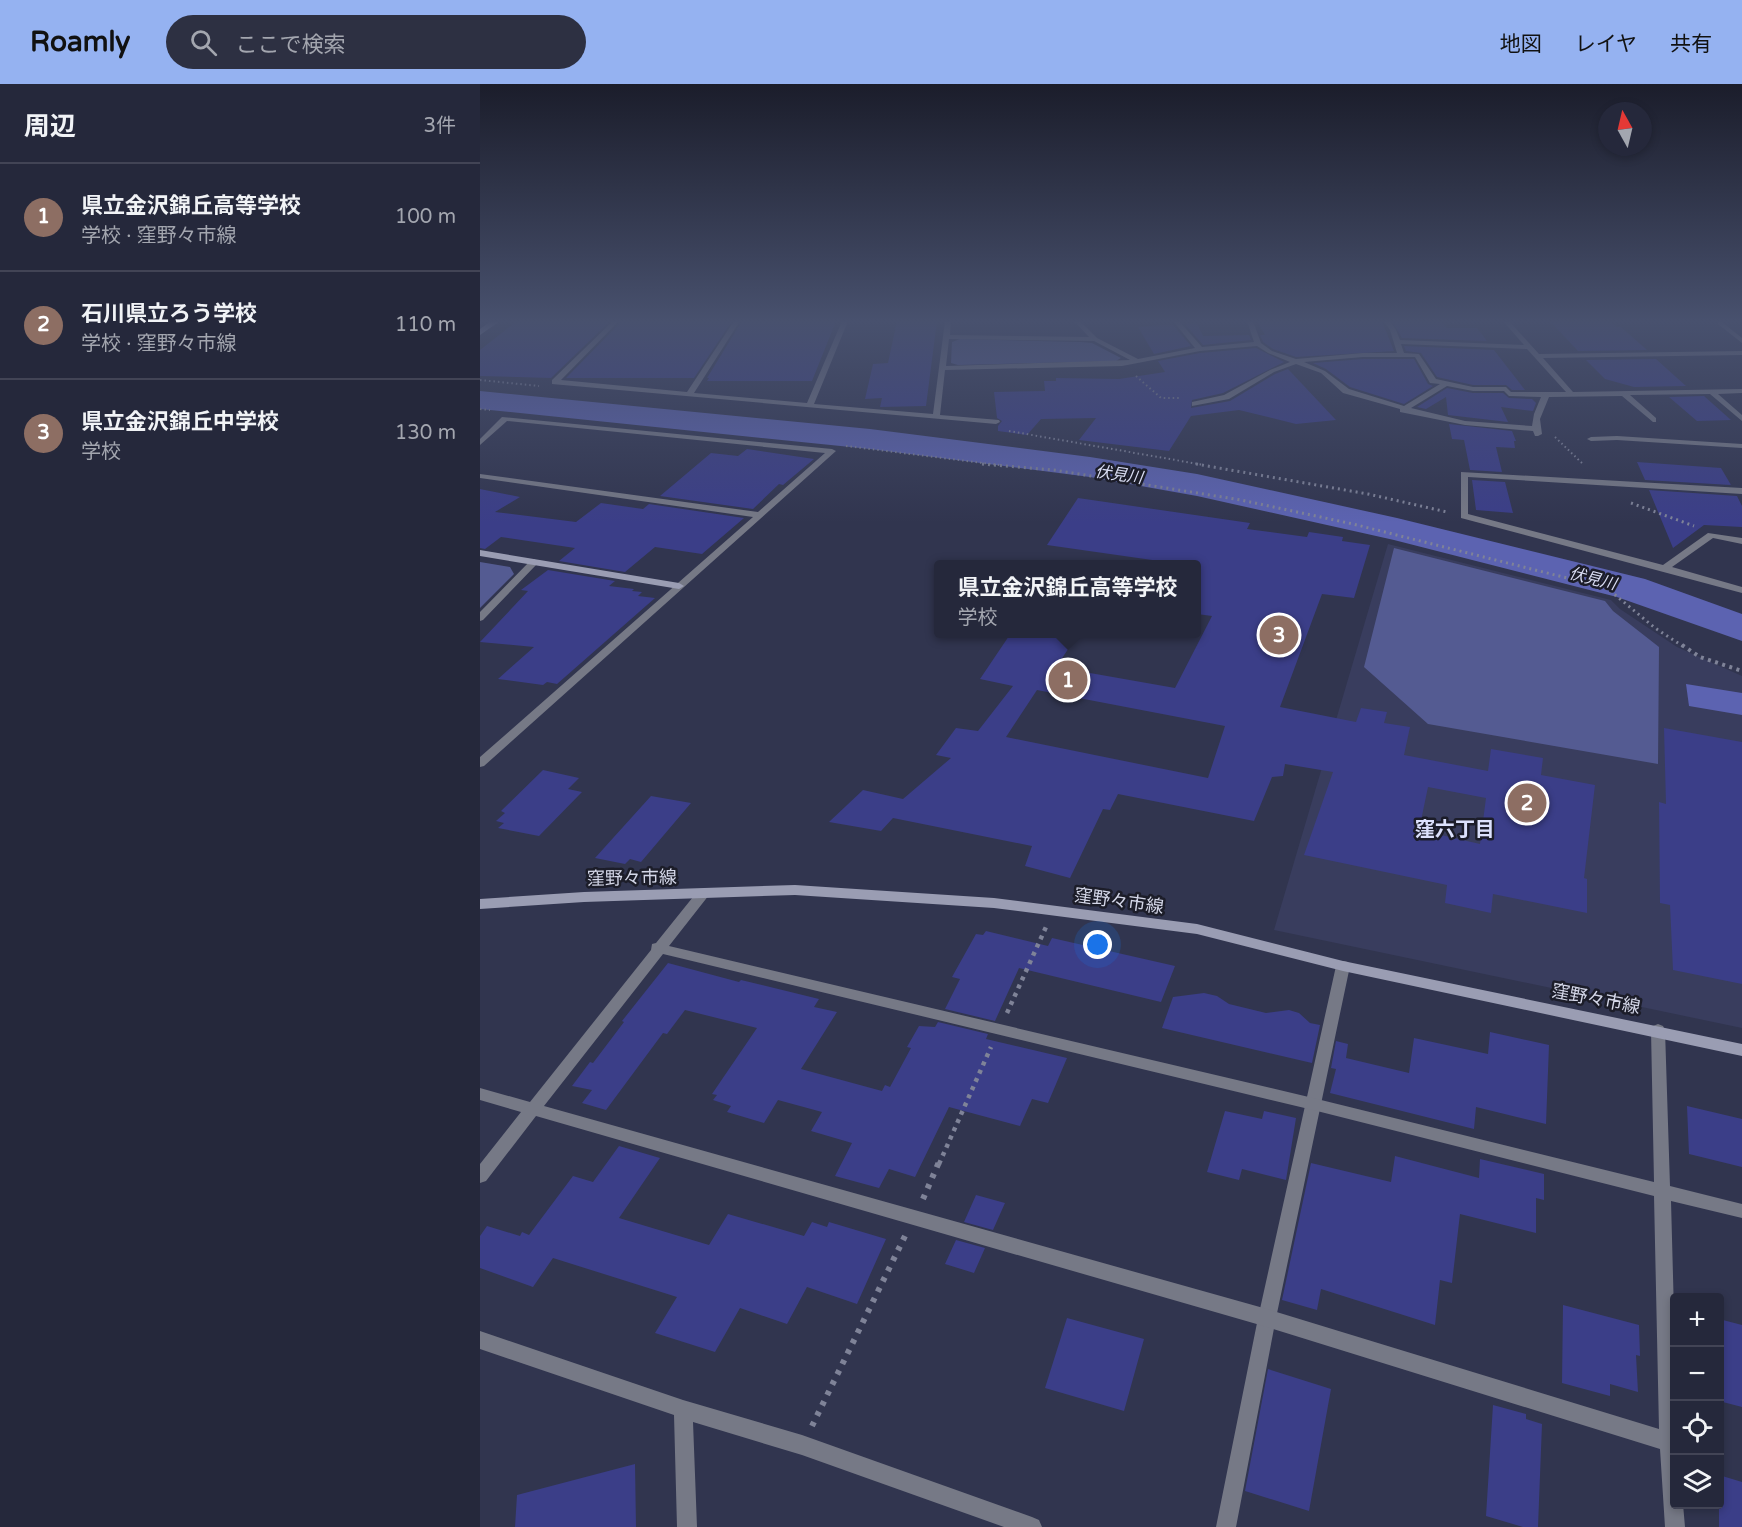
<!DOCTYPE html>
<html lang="ja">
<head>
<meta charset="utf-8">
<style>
	body { margin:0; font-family:"Varela Round","Noto Sans JP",sans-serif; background:#2d3042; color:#f1f3f6 }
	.controls { position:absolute; right:18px; bottom:18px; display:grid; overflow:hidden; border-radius:6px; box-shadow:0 3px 9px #0003 }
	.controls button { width:54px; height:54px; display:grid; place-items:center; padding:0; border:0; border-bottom:2px solid #424455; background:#25283b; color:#f1f3f6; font:30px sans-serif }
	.compass { position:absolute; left:1118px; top:18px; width:54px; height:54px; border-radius:50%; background:#25283b; box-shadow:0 3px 9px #0003; rotate:352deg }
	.you { position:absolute; left:618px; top:861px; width:21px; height:21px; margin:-15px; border:4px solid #fff; border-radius:50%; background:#1a73e8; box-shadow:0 0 0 9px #1a73e833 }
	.badge { display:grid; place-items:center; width:39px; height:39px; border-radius:50%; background:#95b2f1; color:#fff; font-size:20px; font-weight:700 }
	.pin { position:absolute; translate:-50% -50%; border:3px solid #fff; box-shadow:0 2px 6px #0006 }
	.popup { position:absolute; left:454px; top:476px; width:267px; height:78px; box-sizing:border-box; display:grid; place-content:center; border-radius:6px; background:#25283b; filter:drop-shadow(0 2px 4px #0005); font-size:20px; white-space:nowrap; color:#a3a6af }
	.popup b { font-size:22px; color:#f1f3f6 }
	.popup::after { content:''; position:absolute; left:50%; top:100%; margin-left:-12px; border:12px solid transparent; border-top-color:#25283b }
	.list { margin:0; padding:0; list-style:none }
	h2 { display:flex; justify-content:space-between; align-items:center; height:78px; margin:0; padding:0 24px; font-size:26px }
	h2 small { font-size:20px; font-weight:400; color:#a3a6af }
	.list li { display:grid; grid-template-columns:39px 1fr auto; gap:18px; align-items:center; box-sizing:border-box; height:108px; padding:0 24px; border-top:2px solid #424455 }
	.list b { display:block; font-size:22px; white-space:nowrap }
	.list p { margin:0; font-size:20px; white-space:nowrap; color:#a3a6af }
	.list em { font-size:20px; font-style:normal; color:#a3a6af }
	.icon { flex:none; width:33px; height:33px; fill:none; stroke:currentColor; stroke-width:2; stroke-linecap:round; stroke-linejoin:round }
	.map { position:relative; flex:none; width:1262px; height:1443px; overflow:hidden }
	header { display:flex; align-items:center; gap:36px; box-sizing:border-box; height:84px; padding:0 30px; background:#95b2f1; color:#111 }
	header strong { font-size:28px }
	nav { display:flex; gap:33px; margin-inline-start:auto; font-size:21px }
	.search { width:420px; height:54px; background:#2d3042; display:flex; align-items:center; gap:15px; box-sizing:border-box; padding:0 21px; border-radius:33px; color:#a3a6af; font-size:22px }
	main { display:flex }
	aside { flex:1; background:#25283b }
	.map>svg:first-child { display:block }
</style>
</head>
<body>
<header>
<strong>Roamly</strong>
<div class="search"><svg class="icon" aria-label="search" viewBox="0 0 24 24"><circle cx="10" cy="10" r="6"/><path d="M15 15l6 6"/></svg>ここで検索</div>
<nav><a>地図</a><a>レイヤ</a><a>共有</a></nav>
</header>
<main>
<aside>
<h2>周辺<small>3件</small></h2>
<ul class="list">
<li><span class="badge" style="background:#8d6e63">1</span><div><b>県立金沢錦丘高等学校</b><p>学校 · 窪野々市線</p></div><em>100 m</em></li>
<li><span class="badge" style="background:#8d6e63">2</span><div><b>石川県立ろう学校</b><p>学校 · 窪野々市線</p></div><em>110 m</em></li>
<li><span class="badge" style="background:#8d6e63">3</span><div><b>県立金沢錦丘中学校</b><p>学校</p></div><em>130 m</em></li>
</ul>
</aside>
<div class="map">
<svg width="1262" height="1443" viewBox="0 0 1262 1443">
	<rect width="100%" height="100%" fill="#31354f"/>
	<path fill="#393d5e" d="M 908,460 L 1131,516 L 1140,525 L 1197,563 L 1262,592 L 1262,944 L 794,846 Z"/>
	<path fill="#545b92" d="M 480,255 L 601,258 L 612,259 L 641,274 L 636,277 L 478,281 L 471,279 L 472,258 Z
		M 914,464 L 1125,517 L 1133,527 L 1179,563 L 1178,680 L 948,640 L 884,583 Z
		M 0,478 L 30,483 L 34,490 L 0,524 Z"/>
	<path fill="#5c63b1" d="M 1206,600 L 1262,609 L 1262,631 L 1209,622 Z"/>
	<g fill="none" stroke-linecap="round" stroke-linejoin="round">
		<path fill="#5c63b1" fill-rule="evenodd" d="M 0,307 L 390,345 L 610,373 L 717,390 L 917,434 L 1165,495 L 1262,530 L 1262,557 L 1137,513 L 914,456 L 717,412 L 610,393 L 390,365 L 0,325 Z"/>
	</g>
	<path fill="#3b3e88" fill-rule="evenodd" d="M 37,237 L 59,237 L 129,238 L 71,294 L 0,292 L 0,266 Z
		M 161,237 L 252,237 L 214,294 L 86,294 L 141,238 Z
		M 262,237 L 356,237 L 332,297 L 227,297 L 229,294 L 227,294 Z
		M 417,237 L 457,237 L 446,322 L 400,323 L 402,314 L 385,315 L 393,280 L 408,279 Z
		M 777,237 L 902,237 L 914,267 L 816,273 L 793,265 L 783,258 L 780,251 L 785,251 Z
		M 912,237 L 961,237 L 967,244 L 997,244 L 1007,257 L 922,254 Z
		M 1070,237 L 1130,237 L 1137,243 L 1141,243 L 1167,266 L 1098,267 Z
		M 717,239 L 723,252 L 769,251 L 771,256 L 723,261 L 705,240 Z
		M 681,241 L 693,241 L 711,262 L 674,270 L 658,243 Z
		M 924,262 L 1014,266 L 1045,306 L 1032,306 L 1026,301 L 993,301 L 957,293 L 941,269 L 926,267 Z
		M 776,264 L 804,278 L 743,309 L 712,316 L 711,324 L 750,317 L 795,290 L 808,285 L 856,336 L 816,340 L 759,326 L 711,332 L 689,367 L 599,356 L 616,334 L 561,335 L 547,351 L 518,347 L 518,342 L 522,337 L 517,334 L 514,308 L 565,307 L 564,297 L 576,297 L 576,294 L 639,295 L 685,288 L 678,277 L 720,269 Z
		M 883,275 L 934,275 L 948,300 L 953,302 L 924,320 L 870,303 L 846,285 L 833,279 Z
		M 1176,275 L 1206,302 L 1154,303 L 1125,295 L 1106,276 Z
		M 967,304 L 993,309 L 1023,309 L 1029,314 L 1052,315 L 1056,319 L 1053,327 L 1021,323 L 1028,338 L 968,331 L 966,313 L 946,325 L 937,323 Z
		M 1224,312 L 1251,336 L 1217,337 L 1189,313 Z
		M 969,340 L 1032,347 L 1036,357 L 1034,357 L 1035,364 L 1016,363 L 1022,388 L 990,386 L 984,356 L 972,355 Z
		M 267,365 L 334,375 L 303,401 L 299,400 L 273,425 L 180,412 L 231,369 L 258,372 Z
		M 1157,378 L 1241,384 L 1251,401 L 1165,396 Z
		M 992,396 L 1025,398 L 1033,429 L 996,426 Z
		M 0,405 L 40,413 L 15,428 L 96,438 L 121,419 L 163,425 L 169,420 L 264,434 L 222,470 L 175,463 L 145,488 L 79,477 L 95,464 L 21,453 L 5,465 L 0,464 Z
		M 1169,406 L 1257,412 L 1262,422 L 1262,443 L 1224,441 L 1193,464 Z
		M 598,414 L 770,439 L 767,445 L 827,453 L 829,448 L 863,453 L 862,457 L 890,461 L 874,514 L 842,510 L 800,623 L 876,638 L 881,624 L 907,628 L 904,639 L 930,643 L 924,671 L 1008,687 L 1011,665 L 1063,674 L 1061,691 L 1115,701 L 1104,794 L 1107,795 L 1107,829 L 1013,810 L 1011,829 L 965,819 L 967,801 L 824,771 L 853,688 L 805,680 L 803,692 L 792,693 L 774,737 L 638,710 L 630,726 L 623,725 L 590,794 L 545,782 L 552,762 L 413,734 L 401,747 L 349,738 L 383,706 L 423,715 L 471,674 L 456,671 L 476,644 L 498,647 L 533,602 L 500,595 L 531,549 L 599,549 L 576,583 L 695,604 L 732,532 L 717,530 L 717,480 L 700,480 L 567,461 ZM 557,606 L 745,642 L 728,694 L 526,653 ZM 948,703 L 1006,714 L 1000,760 L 939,746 Z
		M 68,486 L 135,497 L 129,502 L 154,505 L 152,507 L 162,508 L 158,512 L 175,514 L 77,600 L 67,598 L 63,601 L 18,595 L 54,563 L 0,558 L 48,507 L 41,506 Z
		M 1184,644 L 1262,658 L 1262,900 L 1193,886 L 1190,821 L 1180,819 L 1179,718 L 1186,720 Z
		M 63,686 L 99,694 L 88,705 L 102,708 L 59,752 L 18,744 L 24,739 L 16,737 L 25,729 L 21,727 Z
		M 171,712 L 211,719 L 161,778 L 150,775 L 145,780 L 115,774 Z
		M 506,847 L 568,862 L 572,854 L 695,882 L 681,918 L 539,884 L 515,937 L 465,925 L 480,895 L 472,893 L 496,850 L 503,851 Z
		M 188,879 L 259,898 L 261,896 L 339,915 L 334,923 L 357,928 L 321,985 L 402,1007 L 405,1001 L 410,1003 L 431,964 L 427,963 L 439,942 L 455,943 L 458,938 L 508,950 L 506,955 L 587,974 L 568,1019 L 552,1015 L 540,1042 L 469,1023 L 435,1093 L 409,1085 L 399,1104 L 355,1092 L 372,1059 L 331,1047 L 342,1028 L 298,1016 L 284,1039 L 247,1028 L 251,1022 L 233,1016 L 237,1011 L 232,1010 L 277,944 L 205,926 L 187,950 L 183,949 L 126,1026 L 102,1019 L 112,1006 L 92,1002 L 110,978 L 113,979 L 144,938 L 142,937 Z
		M 724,909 L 737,912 L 749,920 L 786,929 L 809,926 L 819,929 L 830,939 L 840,941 L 832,979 L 682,944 L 693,913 Z
		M 1010,948 L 1069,961 L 1066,1040 L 996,1023 L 994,1045 L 850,1009 L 856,985 L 851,984 L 856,957 L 868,960 L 866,974 L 929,989 L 934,954 L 1008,970 Z
		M 1207,1022 L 1262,1035 L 1262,1083 L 1209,1070 Z
		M 745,1027 L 782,1035 L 784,1027 L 816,1034 L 806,1096 L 762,1085 L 759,1096 L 727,1088 Z
		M 139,1062 L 180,1074 L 139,1134 L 229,1161 L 248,1130 L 324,1152 L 332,1138 L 347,1143 L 349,1138 L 406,1155 L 377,1220 L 327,1203 L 307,1240 L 260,1224 L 235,1268 L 175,1249 L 197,1213 L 73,1174 L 53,1203 L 0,1184 L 0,1152 L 7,1142 L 40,1152 L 42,1148 L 49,1151 L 93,1092 L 113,1098 Z
		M 915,1072 L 999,1094 L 1000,1075 L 1064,1090 L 1064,1116 L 1056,1114 L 1056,1149 L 980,1130 L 972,1199 L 960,1196 L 955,1241 L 841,1205 L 837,1226 L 802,1216 L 831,1079 L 911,1098 Z
		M 496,1111 L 525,1119 L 513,1146 L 484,1138 Z
		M 476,1156 L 505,1164 L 494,1189 L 465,1180 Z
		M 1083,1221 L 1159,1241 L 1160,1272 L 1156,1271 L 1158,1308 L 1130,1300 L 1130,1312 L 1082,1299 Z
		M 587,1234 L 664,1255 L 644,1327 L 565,1304 Z
		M 1239,1235 L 1262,1241 L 1262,1323 L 1239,1317 Z
		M 788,1285 L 851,1305 L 829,1427 L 765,1407 Z
		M 1013,1321 L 1046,1330 L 1046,1335 L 1062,1340 L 1058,1443 L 1043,1443 L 1006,1432 Z
		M 155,1380 L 156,1443 L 35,1443 L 37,1411 Z
		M 1239,1391 L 1262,1398 L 1262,1443 L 1239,1443 Z"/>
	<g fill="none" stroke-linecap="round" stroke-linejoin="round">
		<path stroke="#7f8398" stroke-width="2" stroke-dasharray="1.5 3" stroke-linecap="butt" d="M 656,292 L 681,314 L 700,314
			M 0,296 L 59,302
			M 0,325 L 10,326
			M 529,347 L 724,381
			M 1075,353 L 1104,381
			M 366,362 L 519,381"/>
		<path stroke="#7f8398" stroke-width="3" stroke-dasharray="2 4" stroke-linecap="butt" d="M 502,380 L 574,386 L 761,416 L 873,440 L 1091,495 L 1128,505 L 1175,544 L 1204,563
			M 716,380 L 888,410 L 967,428
			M 1151,419 L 1214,442"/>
		<path stroke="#7f8398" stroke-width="4" stroke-dasharray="3 4.5" stroke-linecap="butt" d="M 1202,561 L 1220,573 L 1262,587"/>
		<path stroke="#7f8398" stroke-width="4.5" stroke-dasharray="4 5" stroke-linecap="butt" d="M 527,929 L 566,843
			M 459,1080 L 511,963"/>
		<path stroke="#7f8398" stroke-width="6" stroke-dasharray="4.5 7" stroke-linecap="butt" d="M 443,1115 L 459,1078
			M 332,1342 L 425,1152"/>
		<path fill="#767986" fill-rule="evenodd" d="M 1238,238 L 1242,238 L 1262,254 L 1262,259 L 1238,240 Z
			M 863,877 L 868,878 L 870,882 L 796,1234 L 756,1443 L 736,1443 L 778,1234 L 856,882 L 858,878 Z"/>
		<path fill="#767986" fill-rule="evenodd" d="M 133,237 L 139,237 L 81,296 L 207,308 L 254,237 L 260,237 L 214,309 L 327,319 L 362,237 L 368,237 L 334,320 L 453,330 L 465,237 L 471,237 L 470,251 L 609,253 L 594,237 L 600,237 L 617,254 L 658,275 L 715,264 L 693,237 L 699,237 L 722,263 L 774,258 L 767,237 L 773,237 L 781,259 L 792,267 L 816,275 L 883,269 L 917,269 L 910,246 L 904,237 L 910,237 L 916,246 L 920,256 L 1044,261 L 1023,237 L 1029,237 L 1059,270 L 1262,267 L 1262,271 L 1063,274 L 1093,308 L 1262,305 L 1262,309 L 1238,310 L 1262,331 L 1262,337 L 1230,310 L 1150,311 L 1176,334 L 1176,338 L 1173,338 L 1142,312 L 1069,313 L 1060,335 L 1062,350 L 1058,352 L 1055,352 L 1053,347 L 985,341 L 920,328 L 920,325 L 863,309 L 841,289 L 816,280 L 794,288 L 749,315 L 712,322 L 712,318 L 744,311 L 790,286 L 810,278 L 788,269 L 777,262 L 720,267 L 642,282 L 465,286 L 460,331 L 519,336 L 520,338 L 516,340 L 72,300 L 72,296 ZM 469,255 L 614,257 L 650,276 L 466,282 ZM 921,260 L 1047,265 L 1086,308 L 1031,308 L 1026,303 L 993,303 L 956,295 L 939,270 L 924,269 ZM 883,273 L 935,273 L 950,299 L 960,300 L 924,322 L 869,305 L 845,287 L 824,278 ZM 967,302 L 993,307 L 1024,307 L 1029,312 L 1061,313 L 1054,330 L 1052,342 L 985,337 L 931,324 Z
			M 969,237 L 976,237 L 973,239 Z
			M 22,333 L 352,365 L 356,367 L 4,682 L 0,683 L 0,673 L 273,433 L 0,394 L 0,390 L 278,428 L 345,369 L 27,337 L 0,361 L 0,355 Z
			M 1137,352 L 1262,360 L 1262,364 L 1137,356 L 1111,357 L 1107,355 L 1111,353 Z
			M 981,388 L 1262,404 L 1262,410 L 988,393 L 988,430 L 1183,481 L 1228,449 L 1262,454 L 1262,460 L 1233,454 L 1192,483 L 1262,503 L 1262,509 L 981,434 Z
			M 54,475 L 59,478 L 57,480 L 3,536 L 0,537 L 0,528 L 51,476 Z
			M 222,806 L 227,808 L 229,811 L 189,862 L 833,1014 L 1174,1098 L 1171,946 L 1173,942 L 1178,940 L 1183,942 L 1185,946 L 1190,1102 L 1262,1120 L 1262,1134 L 1191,1117 L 1194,1229 L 1194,1420 L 1203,1420 L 1205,1443 L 1185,1443 L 1180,1365 L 787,1243 L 56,1032 L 6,1097 L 0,1099 L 0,1080 L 41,1028 L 0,1016 L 0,1004 L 50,1018 L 171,866 L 172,860 L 176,859 L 217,808 ZM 183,870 L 833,1026 L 1174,1112 L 1179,1345 L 787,1225 L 64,1022 Z
			M 0,1247 L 203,1316 L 322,1351 L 552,1433 L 559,1436 L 562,1443 L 524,1443 L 322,1371 L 213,1338 L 217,1443 L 197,1443 L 194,1331 L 0,1265 Z"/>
		<path fill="#9a9db3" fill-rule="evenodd" d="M 0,466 L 199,499 L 204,502 L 199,505 L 0,472 Z
			M 315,801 L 514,814 L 717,840 L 863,877 L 1262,960 L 1262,972 L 863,887 L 717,850 L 514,824 L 315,811 L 104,818 L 0,825 L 0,815 L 104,808 Z"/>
		<path fill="#b5bad5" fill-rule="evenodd" d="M 11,237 L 20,237 L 0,251 L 0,245 Z"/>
	</g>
	<linearGradient id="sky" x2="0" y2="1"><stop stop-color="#1b1d2b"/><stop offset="0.54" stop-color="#48516e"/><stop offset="1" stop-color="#48516e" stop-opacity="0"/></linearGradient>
	<rect width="1262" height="439" fill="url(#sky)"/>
	<g text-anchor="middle" stroke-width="5" stroke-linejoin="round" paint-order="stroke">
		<g font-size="16" font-style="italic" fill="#dadef4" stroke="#1c1d29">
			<text transform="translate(639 390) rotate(8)" y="6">伏見川</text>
			<text transform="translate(1113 494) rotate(14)" y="6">伏見川</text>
		</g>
		<g font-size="18" fill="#d4d7e8" stroke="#1c1d29">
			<text transform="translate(152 794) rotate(-1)" y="6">窪野々市線</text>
			<text transform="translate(639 817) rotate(8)" y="6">窪野々市線</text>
			<text transform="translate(1116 915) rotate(11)" y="6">窪野々市線</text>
		</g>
		<g font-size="20" font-weight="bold" fill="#dce1fc" stroke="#1c1d29">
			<text x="975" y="752">窪六丁目</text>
		</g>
	</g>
</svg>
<div class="controls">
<button>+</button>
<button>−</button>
<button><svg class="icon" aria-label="locate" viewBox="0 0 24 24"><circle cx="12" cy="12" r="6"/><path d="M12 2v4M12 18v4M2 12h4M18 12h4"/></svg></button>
<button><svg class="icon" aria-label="layers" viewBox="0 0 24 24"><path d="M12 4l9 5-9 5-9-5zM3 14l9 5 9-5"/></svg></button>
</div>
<svg class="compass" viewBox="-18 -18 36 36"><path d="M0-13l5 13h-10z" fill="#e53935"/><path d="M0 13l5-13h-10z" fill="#a3a6af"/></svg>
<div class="you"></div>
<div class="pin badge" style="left:588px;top:596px;background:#8d6e63">1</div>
<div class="popup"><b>県立金沢錦丘高等学校</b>学校</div>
<div class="pin badge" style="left:1047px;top:719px;background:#8d6e63">2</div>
<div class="pin badge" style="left:799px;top:551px;background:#8d6e63">3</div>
</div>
</main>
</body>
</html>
